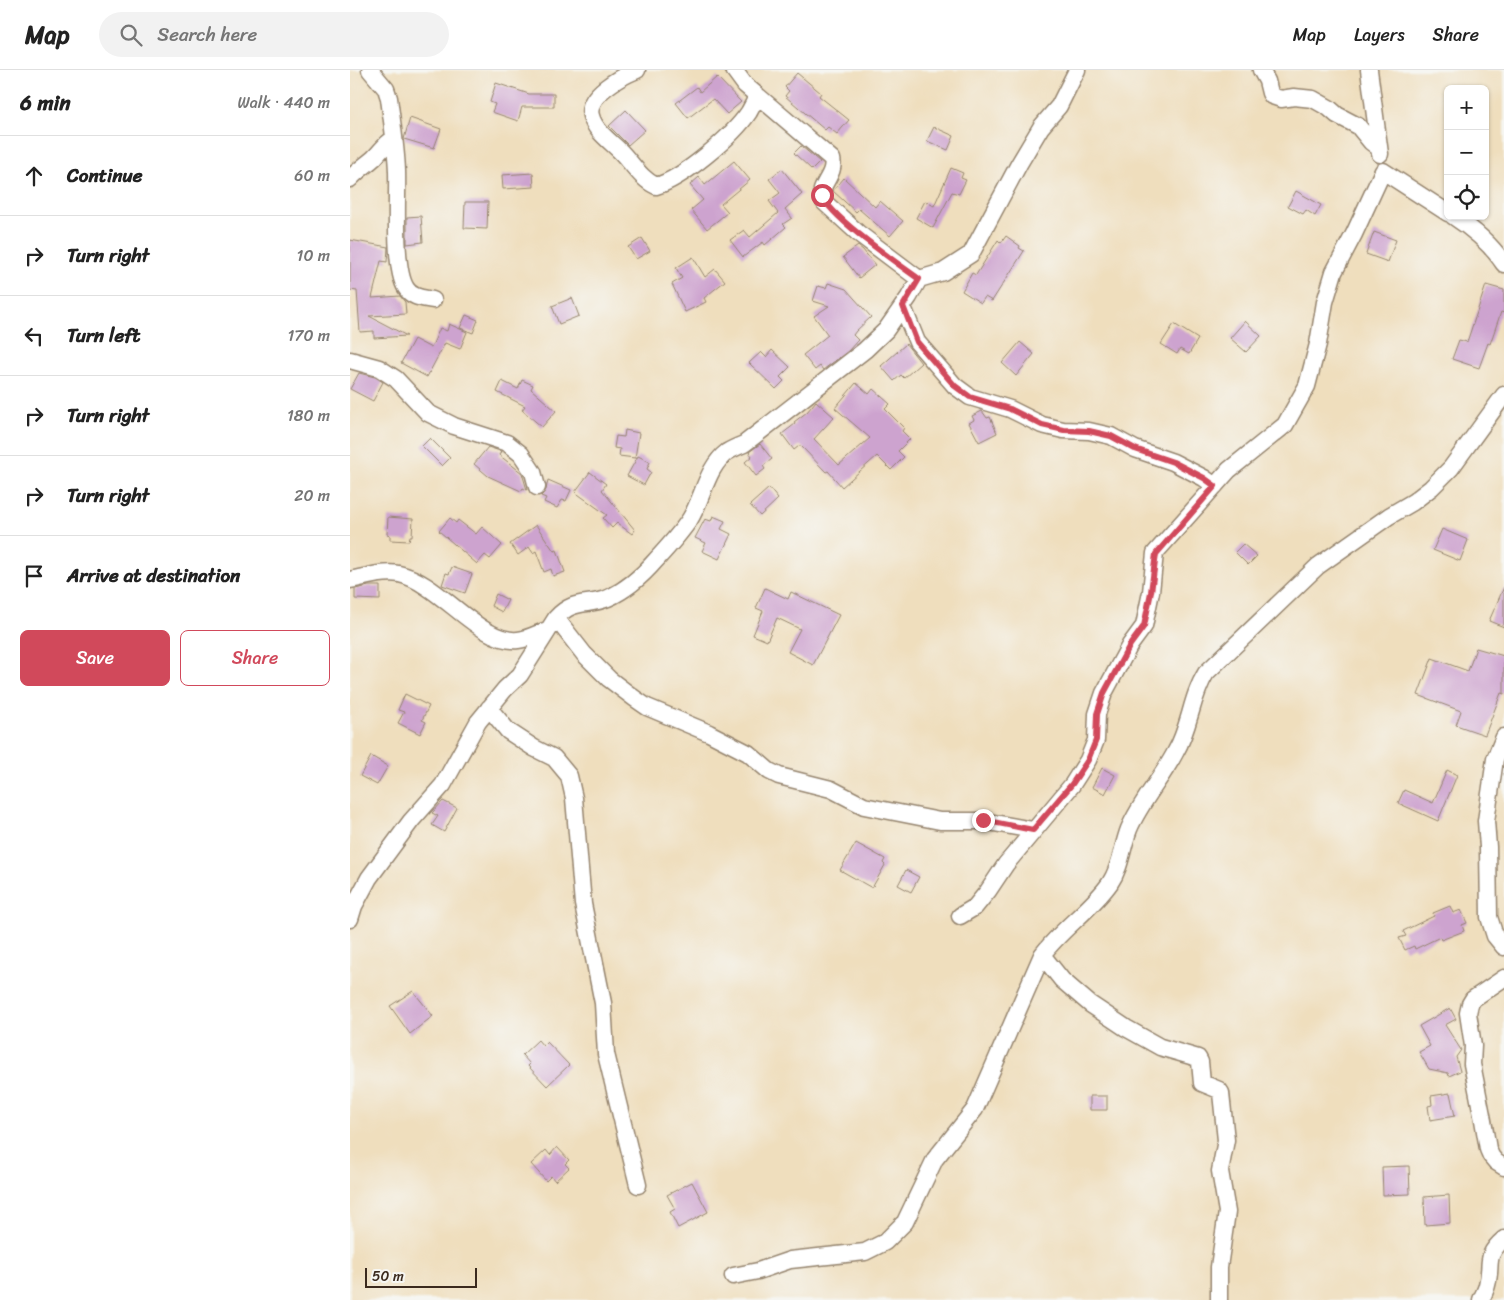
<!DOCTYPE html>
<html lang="en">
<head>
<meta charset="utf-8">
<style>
	body { margin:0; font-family:Sriracha,sans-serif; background:#f2f2f2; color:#222 }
	.controls { position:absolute; right:15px; top:15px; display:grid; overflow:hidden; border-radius:8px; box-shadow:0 1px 4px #0004 }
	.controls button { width:45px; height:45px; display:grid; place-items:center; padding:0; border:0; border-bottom:1px solid #e0e0e0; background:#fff; color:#222; font:25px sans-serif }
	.scale { position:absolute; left:15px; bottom:12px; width:112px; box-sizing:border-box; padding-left:5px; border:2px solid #3b2a1e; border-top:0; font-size:14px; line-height:18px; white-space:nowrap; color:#3b2a1e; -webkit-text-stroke:4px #f6f6f2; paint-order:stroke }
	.stop { position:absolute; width:15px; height:15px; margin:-11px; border:4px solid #d1495b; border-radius:50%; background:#fff }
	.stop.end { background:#d1495b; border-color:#fff; box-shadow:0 1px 5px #0008 }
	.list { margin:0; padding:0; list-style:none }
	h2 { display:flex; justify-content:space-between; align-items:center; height:65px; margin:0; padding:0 20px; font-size:21px }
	h2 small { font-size:16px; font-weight:400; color:#767676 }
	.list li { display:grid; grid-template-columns:32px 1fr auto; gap:15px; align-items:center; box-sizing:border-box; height:80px; padding:0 20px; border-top:1px solid #e0e0e0 }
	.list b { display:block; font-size:19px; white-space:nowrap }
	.list em { font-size:16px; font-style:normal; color:#767676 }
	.actions { display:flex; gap:10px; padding:15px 20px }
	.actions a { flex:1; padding:11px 0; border:1px solid #d1495b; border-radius:8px; text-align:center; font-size:18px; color:#d1495b }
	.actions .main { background:#d1495b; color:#fff }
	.icon { flex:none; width:28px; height:28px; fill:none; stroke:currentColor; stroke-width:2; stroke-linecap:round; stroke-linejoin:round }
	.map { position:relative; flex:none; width:1154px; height:1230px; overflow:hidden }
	header { display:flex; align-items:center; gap:30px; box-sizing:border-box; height:70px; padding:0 25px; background:#fff; border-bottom:1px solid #e0e0e0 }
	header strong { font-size:24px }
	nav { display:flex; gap:28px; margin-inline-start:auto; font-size:18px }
	.search { width:350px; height:45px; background:#f2f2f2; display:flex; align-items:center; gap:12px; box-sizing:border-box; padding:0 18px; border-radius:28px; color:#767676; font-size:19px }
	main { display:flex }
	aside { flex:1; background:#fff }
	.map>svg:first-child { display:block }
</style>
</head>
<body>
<header>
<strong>Map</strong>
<div class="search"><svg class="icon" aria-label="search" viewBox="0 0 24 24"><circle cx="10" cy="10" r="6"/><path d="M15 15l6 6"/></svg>Search here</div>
<nav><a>Map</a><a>Layers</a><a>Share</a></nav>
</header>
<main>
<aside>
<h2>6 min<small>Walk · 440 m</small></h2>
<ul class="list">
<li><svg class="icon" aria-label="ahead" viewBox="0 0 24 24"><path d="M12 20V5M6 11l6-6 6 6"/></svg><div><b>Continue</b></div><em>60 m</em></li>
<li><svg class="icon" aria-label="right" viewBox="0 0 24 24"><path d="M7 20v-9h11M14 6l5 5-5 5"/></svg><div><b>Turn right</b></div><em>10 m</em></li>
<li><svg class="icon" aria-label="left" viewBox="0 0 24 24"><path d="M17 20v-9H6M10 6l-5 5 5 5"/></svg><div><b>Turn left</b></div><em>170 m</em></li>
<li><svg class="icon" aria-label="right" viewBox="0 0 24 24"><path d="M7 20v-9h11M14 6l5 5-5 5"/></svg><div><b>Turn right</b></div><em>180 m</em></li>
<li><svg class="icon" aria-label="right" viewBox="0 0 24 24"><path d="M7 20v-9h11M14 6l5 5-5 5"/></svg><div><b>Turn right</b></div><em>20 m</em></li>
<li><svg class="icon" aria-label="arrive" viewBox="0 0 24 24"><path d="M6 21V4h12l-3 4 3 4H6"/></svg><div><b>Arrive at destination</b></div></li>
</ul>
<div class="actions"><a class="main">Save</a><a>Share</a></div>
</aside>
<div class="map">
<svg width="1154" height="1230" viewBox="0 0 1154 1230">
	<rect width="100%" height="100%" fill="#f6f6f2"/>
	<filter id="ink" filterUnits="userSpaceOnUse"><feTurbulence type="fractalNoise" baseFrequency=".02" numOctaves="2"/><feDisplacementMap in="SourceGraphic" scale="10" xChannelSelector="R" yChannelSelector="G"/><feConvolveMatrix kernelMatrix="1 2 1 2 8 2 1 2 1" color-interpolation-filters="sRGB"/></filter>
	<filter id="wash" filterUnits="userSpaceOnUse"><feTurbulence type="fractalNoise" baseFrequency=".0096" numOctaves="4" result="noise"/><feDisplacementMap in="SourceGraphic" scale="20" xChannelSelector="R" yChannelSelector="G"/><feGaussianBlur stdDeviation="1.12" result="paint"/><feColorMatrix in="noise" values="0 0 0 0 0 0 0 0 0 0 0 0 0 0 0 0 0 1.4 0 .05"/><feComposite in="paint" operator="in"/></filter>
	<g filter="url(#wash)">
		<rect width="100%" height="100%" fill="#efdebd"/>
		<g id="blocks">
			<path fill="#cda3cf" d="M 447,3 L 471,23 L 469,26 L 499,50 L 487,64 L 478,57 L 475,60 L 435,26 L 439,21 L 435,17 Z
				M 367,7 L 391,32 L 377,44 L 363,29 L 338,48 L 326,33 L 347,17 L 350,22 Z
				M 146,13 L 179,24 L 204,24 L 204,37 L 172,37 L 168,51 L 142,42 L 145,34 L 140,32 Z
				M 276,40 L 295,60 L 278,75 L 259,56 Z
				M 60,48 L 91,59 L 84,78 L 54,69 Z
				M 584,57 L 604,66 L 598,80 L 577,71 Z
				M 451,76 L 470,92 L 462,100 L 444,83 Z
				M 384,91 L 400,110 L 371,134 L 378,142 L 357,159 L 341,140 L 353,130 L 340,115 L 349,107 L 355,115 Z
				M 601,98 L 613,103 L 611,108 L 616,110 L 609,124 L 602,122 L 583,158 L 566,148 L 575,131 L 584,136 Z
				M 432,99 L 452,124 L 435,139 L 442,148 L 433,154 L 436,157 L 415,175 L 413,172 L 393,187 L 380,170 L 394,160 L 400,167 L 428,143 L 419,131 L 430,123 L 419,109 Z
				M 183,103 L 184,117 L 153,119 L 152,105 Z
				M 494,108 L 525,137 L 530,131 L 553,151 L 540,166 L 509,139 L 506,142 L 483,121 Z
				M 946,121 L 971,135 L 965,146 L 956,140 L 953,144 L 938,136 Z
				M 115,132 L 138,132 L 137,159 L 114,158 Z
				M 71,146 L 73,172 L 57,174 L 57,147 Z
				M 1024,162 L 1046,170 L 1038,192 L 1016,184 Z
				M 656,166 L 670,176 L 669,178 L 674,181 L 642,231 L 635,227 L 631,233 L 612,221 L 622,203 L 626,205 L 648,170 L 651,173 Z
				M 292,168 L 300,181 L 286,189 L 278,177 Z
				M 0,170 L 38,177 L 37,192 L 31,191 L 22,228 L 50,226 L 55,232 L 56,244 L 19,246 L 57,266 L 24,268 L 24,261 L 10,262 L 7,221 L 0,220 Z
				M 508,176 L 513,180 L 525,195 L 509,208 L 493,187 Z
				M 343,187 L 355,207 L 365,199 L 375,211 L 354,228 L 356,232 L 335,242 L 322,214 L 332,208 L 326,198 Z
				M 478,213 L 496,219 L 521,247 L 506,261 L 503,265 L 508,270 L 498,281 L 473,300 L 470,296 L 465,300 L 453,285 L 478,265 L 464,246 L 479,236 L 463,231 L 468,216 L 476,218 Z
				M 1136,215 L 1154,220 L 1154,243 L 1151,242 L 1140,274 L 1138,273 L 1129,298 L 1102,289 L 1109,270 L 1117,272 Z
				M 222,228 L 229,246 L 209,254 L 202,236 Z
				M 116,245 L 128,250 L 123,263 L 110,258 Z
				M 895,251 L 911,266 L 896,282 L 880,268 Z
				M 99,254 L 117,262 L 110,279 L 95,273 L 77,307 L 51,293 L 64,269 L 81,278 L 90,258 L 97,261 Z
				M 824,254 L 848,269 L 839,284 L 830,279 L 827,284 L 811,274 Z
				M 670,272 L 684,284 L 666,306 L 652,293 Z
				M 556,274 L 571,293 L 554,308 L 551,305 L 544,311 L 531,296 Z
				M 422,280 L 440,297 L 430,307 L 434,311 L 426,319 L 399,293 L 411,282 L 416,287 Z
				M 9,303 L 25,307 L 33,312 L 23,331 L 0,319 Z
				M 172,310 L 183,315 L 181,319 L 206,341 L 192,357 L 172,340 L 175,336 L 147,322 L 152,311 L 168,319 Z
				M 506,313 L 519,324 L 523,319 L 540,334 L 535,339 L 554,358 L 552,361 L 560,369 L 548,381 L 554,387 L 541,400 L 527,386 L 492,417 L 478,401 L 476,402 L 451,376 L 449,376 L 444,380 L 432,364 L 445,354 L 444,352 L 457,342 L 466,331 L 484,347 L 464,369 L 489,395 L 520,368 L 485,338 Z
				M 632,341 L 637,348 L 640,347 L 647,363 L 629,372 L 619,353 L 624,350 L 622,346 Z
				M 275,360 L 289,363 L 285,388 L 269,386 L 270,379 L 264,378 L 266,366 L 274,367 Z
				M 80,368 L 100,388 L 92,396 L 72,376 Z
				M 410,374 L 422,389 L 413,396 L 415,399 L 406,406 L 395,392 L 402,386 L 399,382 Z
				M 138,377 L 150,381 L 151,382 L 149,385 L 172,403 L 177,420 L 173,418 L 171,421 L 138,406 L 124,394 Z
				M 288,386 L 300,392 L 297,399 L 301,402 L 294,415 L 277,406 Z
				M 240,402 L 256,414 L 252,420 L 285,460 L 282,464 L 267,453 L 262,458 L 253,448 L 257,445 L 225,422 Z
				M 198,410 L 221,420 L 216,431 L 212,430 L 207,438 L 194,432 L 196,428 L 191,426 L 196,420 Z
				M 419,418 L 428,429 L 410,446 L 400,435 Z
				M 363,446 L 375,451 L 371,459 L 381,464 L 369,489 L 352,481 L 356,473 L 345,468 L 355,449 L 361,451 Z
				M 38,447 L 63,449 L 62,466 L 60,466 L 59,471 L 40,470 L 40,465 L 37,464 Z
				M 100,448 L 106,453 L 108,450 L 126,464 L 132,457 L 152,475 L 140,489 L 135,485 L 127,494 L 89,461 Z
				M 186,455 L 204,481 L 207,480 L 215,502 L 203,506 L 201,499 L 194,502 L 186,481 L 183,483 L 179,477 L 168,485 L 160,474 Z
				M 1092,459 L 1118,470 L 1110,491 L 1083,480 Z
				M 893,474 L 907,486 L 898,495 L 885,482 Z
				M 102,497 L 122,504 L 115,523 L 92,515 L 96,503 L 99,504 Z
				M 19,516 L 30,516 L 30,530 L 5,529 L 5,519 Z
				M 1154,517 L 1154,557 L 1139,551 Z
				M 415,518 L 438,529 L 441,522 L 489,545 L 463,595 L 438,582 L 450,559 L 427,548 L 417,571 L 403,565 L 413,541 L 406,538 Z
				M 146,524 L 158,530 L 152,542 L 141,536 Z
				M 1126,578 L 1154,586 L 1154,624 L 1151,623 L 1135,665 L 1106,655 L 1111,641 L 1068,625 L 1082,588 L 1118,601 Z
				M 55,624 L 79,636 L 72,650 L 76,652 L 70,664 L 48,653 L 54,642 L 48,640 Z
				M 21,686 L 38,696 L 27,715 L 10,706 Z
				M 752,698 L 765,705 L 755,724 L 742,717 Z
				M 1097,700 L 1107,705 L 1088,751 L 1048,733 L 1054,720 L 1083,733 Z
				M 93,731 L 107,738 L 94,762 L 82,755 L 88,746 L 82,743 Z
				M 506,773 L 535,789 L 533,793 L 535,795 L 522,818 L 490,800 Z
				M 556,800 L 569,807 L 561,822 L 548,815 Z
				M 1100,836 L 1103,843 L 1111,840 L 1117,853 L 1112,855 L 1114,861 L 1091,870 L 1090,867 L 1065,879 L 1064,876 L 1055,880 L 1049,868 L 1056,866 L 1053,861 L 1084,846 L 1083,843 Z
				M 63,921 L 83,946 L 60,964 L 40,936 Z
				M 1100,938 L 1106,949 L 1095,955 L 1111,980 L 1106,987 L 1110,1001 L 1099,1006 L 1098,1003 L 1079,999 L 1069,982 L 1080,976 L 1069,956 Z
				M 188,970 L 193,976 L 197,972 L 219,995 L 197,1016 L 178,996 L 180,994 L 172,985 Z
				M 1100,1023 L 1105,1046 L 1080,1050 L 1078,1036 L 1082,1035 L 1081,1026 Z
				M 740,1026 L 757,1026 L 757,1040 L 740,1040 Z
				M 207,1077 L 219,1090 L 215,1094 L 219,1098 L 205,1111 L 201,1106 L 196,1111 L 181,1094 L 196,1080 L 200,1085 Z
				M 1059,1096 L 1060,1124 L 1033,1125 L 1032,1097 Z
				M 342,1112 L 358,1142 L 328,1158 L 320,1142 L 325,1139 L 317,1125 Z
				M 1099,1125 L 1100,1153 L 1075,1155 L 1074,1127 Z"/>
		</g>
	</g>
	<g filter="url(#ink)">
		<use href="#blocks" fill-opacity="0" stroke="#95846e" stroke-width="1"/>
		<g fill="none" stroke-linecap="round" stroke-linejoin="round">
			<g stroke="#95846e" stroke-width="19">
				<path id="minor" d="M 20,0 L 36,19 L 39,28 C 42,52 46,76 47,101 C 48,127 43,198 56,218 C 62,228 73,228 83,230
					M 287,0 C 272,6 235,25 241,46 C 245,61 260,71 270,81 C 282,93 291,109 306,116 C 332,109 383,66 399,42 C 402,37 405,31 407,25
					M 384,0 L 395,15 L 482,89 C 485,101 476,109 472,120 L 474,132 L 485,142 L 508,163 L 569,209 L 593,202 L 621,184 L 669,94 L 691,57 L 709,36 L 727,0
					M 911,0 L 917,11 L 920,23 L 922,26 L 931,29 L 944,27 L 963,29 L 979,38 L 987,45 L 1008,56 L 1021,72 L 1029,78
					M 1019,0 L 1030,84
					M 0,109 C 7,101 16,95 24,88 C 32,80 34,75 44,68
					M 1103,146 C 1123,159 1141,174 1154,194
					M 553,237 L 567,272 L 605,316 L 620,327 L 660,339 L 692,355 L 713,360 L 739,361 L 761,366 L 785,379 L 823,392 L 854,408 L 865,416
					M 0,290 L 29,298 L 46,309 L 78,343 L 104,356 L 157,373 L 171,384 L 183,402 L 187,417
					M 0,510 C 15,507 34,501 49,504 C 89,512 130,574 168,570 C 178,569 188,563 197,560
					M 206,548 L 234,584 L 259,609 L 284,628 L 297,637 L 359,663 L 398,683 L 419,701 L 429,706 L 481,719 L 514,736 L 590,751 L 633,751 L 683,760
					M 139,638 L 158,661 L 184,678 L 204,688 L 219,706 L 224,728 L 233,834 L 253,933 L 256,984 L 288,1115
					M 1154,667 L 1145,689 L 1136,751 L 1138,777 L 1139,847 L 1145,866 L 1154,877
					M 610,846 L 625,837 L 638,821 L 656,794 L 722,715 L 738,690 L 746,670 L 747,644 L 754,623 L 780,575 L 794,556 L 801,522 L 805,483 L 879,400 L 935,355 L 957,316 L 968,274 L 975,232 L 984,202 L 1004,164 L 1033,101 L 1098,143
					M 0,849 L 4,836 L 19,808 L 61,751 L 93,715 L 128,652 L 155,619 L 170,605 L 206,548 C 224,528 237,537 258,528 C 276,520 293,505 306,490 C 318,477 330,464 340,449 C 353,428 357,397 377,382 C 382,379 389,376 394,374 L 515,280 L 536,260 L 559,227 L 569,209
					M 692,885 L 712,910 L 740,934 L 776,958 L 810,977 L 848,988 L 850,992 L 852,1013 L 869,1020 L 871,1023 L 876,1070 L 870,1101 L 877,1142 L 869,1197 L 869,1230
					M 1154,908 L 1123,929 L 1120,934 L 1118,943 L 1123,976 L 1122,994 L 1133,1050 L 1138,1079 L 1141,1086 L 1146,1092 L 1154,1097
					M 383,1206 L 408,1201 L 440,1190 L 515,1182 L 535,1172 L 555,1152 L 585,1089 L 625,1039 L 692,885 C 712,858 741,840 760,813 C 771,797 772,777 779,759 C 791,731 812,708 826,681 C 840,657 841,627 856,603 L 968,496 L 1039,446 L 1063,432 L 1081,418 L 1101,398 L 1154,325
					M 1131,1230 C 1133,1225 1136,1220 1137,1215 C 1143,1193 1133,1187 1154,1169"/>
			</g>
			<use href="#minor" stroke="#fff" stroke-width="16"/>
		</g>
	</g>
	<g fill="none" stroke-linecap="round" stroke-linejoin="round" filter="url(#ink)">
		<path stroke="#d1495b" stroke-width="6" d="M 472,125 C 480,147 547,193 569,209 L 553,236 L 567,272 L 605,316 L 620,327 L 660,339 L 692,355 L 714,360 L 739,361 L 761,366 L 785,379 L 823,392 L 854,408 L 865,416 L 806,484 L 801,522 L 794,556 L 780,575 L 754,623 L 747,644 L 746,670 L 738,690 L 722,714 L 683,760 L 633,750"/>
	</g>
</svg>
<div class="controls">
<button>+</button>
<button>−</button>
<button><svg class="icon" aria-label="locate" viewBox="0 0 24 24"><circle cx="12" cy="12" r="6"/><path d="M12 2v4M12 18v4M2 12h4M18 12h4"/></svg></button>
</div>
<div class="scale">50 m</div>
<div class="stop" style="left:472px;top:125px"></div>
<div class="stop end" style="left:633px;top:750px"></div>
</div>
</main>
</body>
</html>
